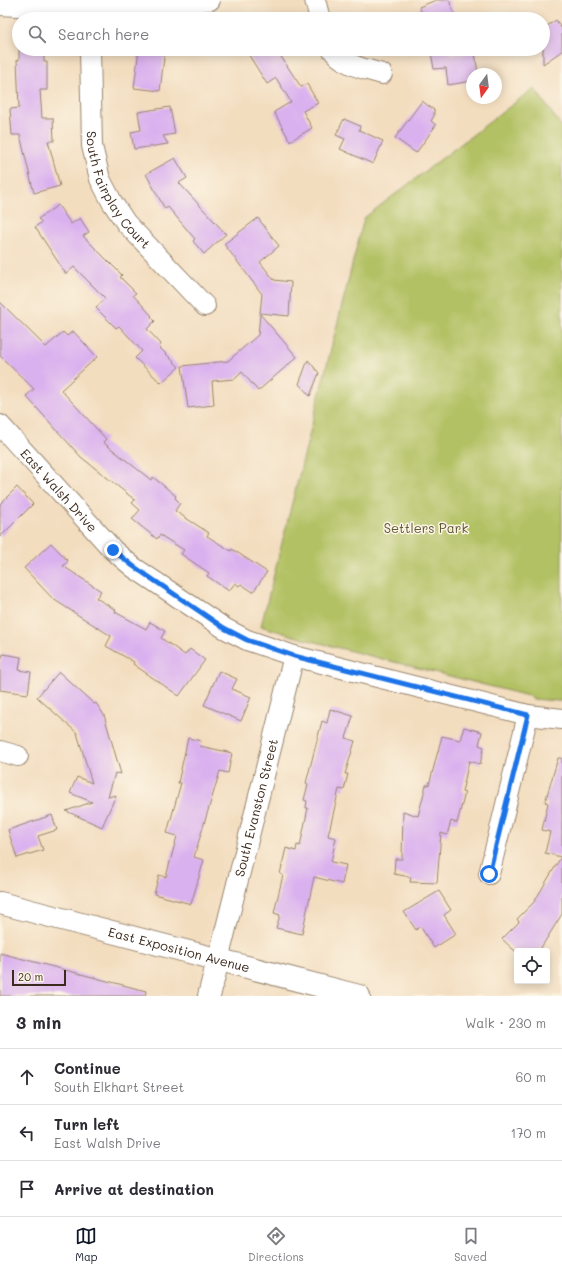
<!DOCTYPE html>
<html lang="en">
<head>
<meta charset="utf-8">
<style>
	body { margin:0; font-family:Mali,sans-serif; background:#f7f7f7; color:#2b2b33 }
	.controls { position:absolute; right:12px; bottom:12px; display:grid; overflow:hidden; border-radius:4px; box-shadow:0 2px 10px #0003 }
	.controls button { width:36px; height:36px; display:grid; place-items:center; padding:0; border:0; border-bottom:1px solid #e1e1e2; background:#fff; color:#2b2b33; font:20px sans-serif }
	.compass { position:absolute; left:466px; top:68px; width:36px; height:36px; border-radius:50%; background:#fff; box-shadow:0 2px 10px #0003; rotate:194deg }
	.scale { position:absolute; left:12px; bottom:10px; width:54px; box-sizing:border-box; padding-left:4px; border:2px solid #3b2a1e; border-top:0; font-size:11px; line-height:14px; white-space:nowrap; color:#3b2a1e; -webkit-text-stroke:3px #fcf5e5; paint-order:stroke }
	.stop { position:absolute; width:12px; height:12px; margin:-9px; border:3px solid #1a73e8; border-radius:50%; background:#fff }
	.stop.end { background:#1a73e8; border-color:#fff; box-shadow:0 1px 4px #0008 }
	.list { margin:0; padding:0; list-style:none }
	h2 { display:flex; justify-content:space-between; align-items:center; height:52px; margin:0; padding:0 16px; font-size:17px }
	h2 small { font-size:13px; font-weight:400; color:#7c7c81 }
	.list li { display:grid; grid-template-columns:26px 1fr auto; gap:12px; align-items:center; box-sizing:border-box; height:56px; padding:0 16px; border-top:1px solid #e1e1e2 }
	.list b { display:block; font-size:15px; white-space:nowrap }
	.list p { margin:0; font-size:13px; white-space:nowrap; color:#7c7c81 }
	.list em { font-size:13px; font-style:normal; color:#7c7c81 }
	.icon { flex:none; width:22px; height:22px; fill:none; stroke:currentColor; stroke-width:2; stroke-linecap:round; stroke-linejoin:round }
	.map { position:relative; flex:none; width:562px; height:996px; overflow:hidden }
	.search { position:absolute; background:#fff; box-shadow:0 2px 10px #0003; left:12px; right:12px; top:12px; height:44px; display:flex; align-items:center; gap:10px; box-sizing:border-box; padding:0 14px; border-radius:22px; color:#7c7c81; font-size:15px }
	.sheet { height:220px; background:#fff }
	nav { display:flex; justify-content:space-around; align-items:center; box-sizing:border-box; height:56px; border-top:1px solid #e1e1e2; background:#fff; font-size:11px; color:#7c7c81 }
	nav a { display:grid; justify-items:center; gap:2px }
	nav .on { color:#111827 }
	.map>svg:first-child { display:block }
</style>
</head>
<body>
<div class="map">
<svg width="562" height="996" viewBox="0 0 562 996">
	<rect width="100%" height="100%" fill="#fcf5e5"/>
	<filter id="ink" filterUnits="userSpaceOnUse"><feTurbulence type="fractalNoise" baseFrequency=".025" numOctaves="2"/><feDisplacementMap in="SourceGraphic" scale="8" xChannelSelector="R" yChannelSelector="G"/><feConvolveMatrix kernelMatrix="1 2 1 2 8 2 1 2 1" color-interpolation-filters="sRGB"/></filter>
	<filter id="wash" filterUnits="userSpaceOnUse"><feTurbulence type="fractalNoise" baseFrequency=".012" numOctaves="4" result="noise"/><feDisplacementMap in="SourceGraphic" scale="16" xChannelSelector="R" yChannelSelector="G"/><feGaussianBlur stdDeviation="0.9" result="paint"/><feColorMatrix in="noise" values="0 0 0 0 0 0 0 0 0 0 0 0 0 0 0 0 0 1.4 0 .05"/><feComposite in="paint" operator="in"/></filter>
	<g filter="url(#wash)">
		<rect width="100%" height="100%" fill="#f3ddbf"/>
		<path fill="#b2c164" stroke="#767641" d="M 534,88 L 562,127 L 562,701 L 558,701 L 533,699 L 528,696 L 300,638 L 261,626 L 364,218 Z"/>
		<g id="blocks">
			<path fill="#dab1ef" d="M 436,0 L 449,0 L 456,19 L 425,19 L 419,7 Z
				M 556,20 L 562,29 L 562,51 L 543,64 L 543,29 Z
				M 19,49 L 44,49 L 44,62 L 47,62 L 47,90 L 40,90 L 42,118 L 53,118 L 54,141 L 48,141 L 60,186 L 34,193 L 20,135 L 12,135 L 10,109 L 19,108 L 17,60 L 19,60 Z
				M 139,49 L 165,49 L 160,91 L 134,88 Z
				M 245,49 L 276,49 L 301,87 L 307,84 L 318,103 L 303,111 L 312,128 L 290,141 L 274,112 L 291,102 L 276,78 L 267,84 Z
				M 449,49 L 450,55 L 475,52 L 478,74 L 472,74 L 472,81 L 448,85 L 446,68 L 434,69 L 431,52 Z
				M 422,101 L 434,110 L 434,116 L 431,121 L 436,125 L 416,153 L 395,138 Z
				M 170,107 L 175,134 L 163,136 L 168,144 L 134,149 L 131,132 L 141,130 L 138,112 Z
				M 344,119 L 360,126 L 359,130 L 383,141 L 373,164 L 340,149 L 345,139 L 336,135 Z
				M 175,158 L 187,178 L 179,183 L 226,234 L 204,254 L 193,241 L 195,239 L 168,207 L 165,209 L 146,174 Z
				M 58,205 L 71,224 L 80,218 L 89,232 L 83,236 L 122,275 L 120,277 L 136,293 L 133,295 L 152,316 L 151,317 L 155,321 L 147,329 L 161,344 L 159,347 L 179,367 L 161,383 L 135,358 L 142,351 L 119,326 L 116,328 L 96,308 L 105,298 L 74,267 L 66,274 L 35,227 L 42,222 L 38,219 Z
				M 258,218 L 279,246 L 260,262 L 274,280 L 291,282 L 289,316 L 260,313 L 262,294 L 224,244 Z
				M 0,302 L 46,347 L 63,332 L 67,336 L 73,331 L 97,357 L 61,390 L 106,439 L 103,442 L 151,480 L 153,477 L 176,496 L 175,498 L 180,503 L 175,511 L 209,533 L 207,536 L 231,551 L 232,549 L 267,572 L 253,592 L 241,584 L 239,586 L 235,583 L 229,591 L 207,576 L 209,573 L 181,554 L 184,550 L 160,535 L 157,539 L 132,519 L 140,510 L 132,503 L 135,500 L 81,457 L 26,396 L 34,389 L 0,356 Z
				M 260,314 L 297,357 L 258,391 L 242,372 L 235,379 L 212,381 L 214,405 L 188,408 L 182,366 L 228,361 L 258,335 Z
				M 308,360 L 319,373 L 310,396 L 299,384 Z
				M 17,487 L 33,504 L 0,537 L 0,504 Z
				M 51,543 L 68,561 L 63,566 L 101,591 L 96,598 L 116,610 L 115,612 L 146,629 L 150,622 L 165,631 L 161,638 L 185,655 L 190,649 L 205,660 L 179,696 L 133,664 L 134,662 L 106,646 L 111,636 L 53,599 L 24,568 Z
				M 3,654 L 21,657 L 19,670 L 31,672 L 28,694 L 0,690 L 0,663 Z
				M 219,671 L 237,679 L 232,689 L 251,697 L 241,721 L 204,705 Z
				M 59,672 L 94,704 L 96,703 L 104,715 L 121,774 L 115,773 L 108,797 L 116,795 L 102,827 L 66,811 L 92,802 L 70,793 L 77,777 L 92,783 L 77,733 L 37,697 Z
				M 330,709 L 353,716 L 346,738 L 355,741 L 345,774 L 348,774 L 344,790 L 339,789 L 328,836 L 336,838 L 331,862 L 346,865 L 342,884 L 314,877 L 302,934 L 276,928 L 280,915 L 274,913 L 283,875 L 280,874 L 286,848 L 296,851 L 297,845 L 300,846 L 308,808 L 306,808 L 307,801 L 304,800 L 308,784 L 306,783 L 322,721 L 327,723 Z
				M 464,727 L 482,732 L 479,745 L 484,747 L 480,764 L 469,761 L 462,792 L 465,793 L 457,823 L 451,821 L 447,835 L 441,833 L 437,883 L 410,882 L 411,877 L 394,874 L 395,859 L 402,859 L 403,811 L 418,816 L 426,785 L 429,785 L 442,736 L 460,740 Z
				M 188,738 L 201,741 L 200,746 L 232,753 L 228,773 L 220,771 L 194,857 L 204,860 L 191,904 L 154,894 L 159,875 L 166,877 L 177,836 L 167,833 L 181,783 L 178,783 Z
				M 558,758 L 562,758 L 562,914 L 539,951 L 515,951 L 502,939 L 519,922 L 517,919 L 534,902 L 561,857 L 545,853 L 550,832 L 542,830 L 548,803 L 545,802 Z
				M 52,815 L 57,830 L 38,836 L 43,850 L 17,858 L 8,830 Z
				M 439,891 L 451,910 L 444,915 L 456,934 L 434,948 L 420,926 L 416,930 L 404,912 Z
				M 0,953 L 146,991 L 145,996 L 0,996 Z"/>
		</g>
	</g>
	<g filter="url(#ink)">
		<use href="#blocks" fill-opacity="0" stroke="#97846e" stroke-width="1"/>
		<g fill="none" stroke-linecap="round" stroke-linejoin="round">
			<g stroke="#97846e" stroke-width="22">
				<g id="street">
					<path d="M 315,0 L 320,19"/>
					<path d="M 0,5 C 70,10 140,7 210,0"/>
					<path id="s1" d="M 90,49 L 92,146 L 100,179 L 112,202 L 126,223 L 205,306"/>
					<path d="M 332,49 C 343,65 365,69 382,74"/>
					<path id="s2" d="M 0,425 L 113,550 L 133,567 L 224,628 L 247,640 L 294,656 L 528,715 L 562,719"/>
					<path d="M 0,751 L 18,756"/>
					<path d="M 489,874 L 528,715"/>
					<path id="s3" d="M 218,960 L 294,656"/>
				</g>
			</g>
			<g stroke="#97846e" stroke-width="24">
				<g id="secondary">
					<path id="s4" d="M 0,903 L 359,996"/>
					<path d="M 209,996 L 218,960"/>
				</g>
			</g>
			<use href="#street" stroke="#fff" stroke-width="20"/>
			<use href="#secondary" stroke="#fff" stroke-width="22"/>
		</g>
	</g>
	<g fill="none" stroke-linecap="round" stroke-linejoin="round" filter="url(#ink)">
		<path stroke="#1a73e8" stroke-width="5" d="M 113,550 L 133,566 L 224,628 L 247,640 L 294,656 L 528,715 L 489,874"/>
	</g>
	<g text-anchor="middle" stroke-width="3" stroke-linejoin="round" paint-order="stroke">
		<g font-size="13" fill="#3b2a1e" stroke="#fcf5e5">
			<text dy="5" stroke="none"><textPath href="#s1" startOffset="148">South Fairplay Court</textPath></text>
			<text dy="5" stroke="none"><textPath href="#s2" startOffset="88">East Walsh Drive</textPath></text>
			<text dy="5" stroke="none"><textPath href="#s3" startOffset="157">South Evanston Street</textPath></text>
			<text dy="5" stroke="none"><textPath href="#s4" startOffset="185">East Exposition Avenue</textPath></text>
		</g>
		<g font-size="13" fill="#5f5733" stroke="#fcf5e5">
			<text x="426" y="533">Settlers Park</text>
		</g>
	</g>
</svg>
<div class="controls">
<button><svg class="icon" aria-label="locate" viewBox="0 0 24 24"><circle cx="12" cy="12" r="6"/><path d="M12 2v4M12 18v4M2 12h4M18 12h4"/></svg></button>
</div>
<svg class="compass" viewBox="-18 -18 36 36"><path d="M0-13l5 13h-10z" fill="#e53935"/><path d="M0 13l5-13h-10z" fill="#7c7c81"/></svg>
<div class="scale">20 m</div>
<div class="stop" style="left:489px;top:874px"></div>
<div class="stop end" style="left:113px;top:550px"></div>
<div class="search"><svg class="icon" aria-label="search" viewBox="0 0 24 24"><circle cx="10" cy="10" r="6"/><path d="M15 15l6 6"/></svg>Search here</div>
</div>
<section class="sheet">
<h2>3 min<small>Walk · 230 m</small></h2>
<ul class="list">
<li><svg class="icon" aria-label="ahead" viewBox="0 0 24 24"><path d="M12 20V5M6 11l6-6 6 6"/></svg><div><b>Continue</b><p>South Elkhart Street</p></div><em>60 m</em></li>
<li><svg class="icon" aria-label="left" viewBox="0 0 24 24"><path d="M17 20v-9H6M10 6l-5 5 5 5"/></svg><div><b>Turn left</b><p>East Walsh Drive</p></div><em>170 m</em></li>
<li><svg class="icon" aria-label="arrive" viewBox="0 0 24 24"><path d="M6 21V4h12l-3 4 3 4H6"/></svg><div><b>Arrive at destination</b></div></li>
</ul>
</section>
<nav>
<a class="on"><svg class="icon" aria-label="map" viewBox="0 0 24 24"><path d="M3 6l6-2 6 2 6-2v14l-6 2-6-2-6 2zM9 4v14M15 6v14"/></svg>Map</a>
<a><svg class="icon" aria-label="directions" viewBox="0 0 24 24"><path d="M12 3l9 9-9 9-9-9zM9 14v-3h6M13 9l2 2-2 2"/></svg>Directions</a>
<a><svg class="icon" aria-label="saved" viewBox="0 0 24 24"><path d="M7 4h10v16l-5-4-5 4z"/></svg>Saved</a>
</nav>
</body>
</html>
